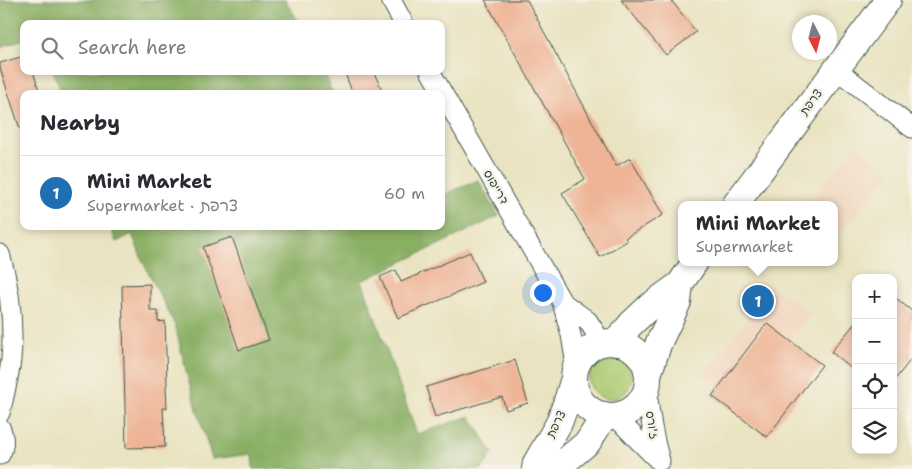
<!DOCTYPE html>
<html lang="en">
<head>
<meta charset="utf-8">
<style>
	body { margin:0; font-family:"Shantell Sans","Playpen Sans Hebrew",sans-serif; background:#f7f7f7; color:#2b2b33 }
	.controls { position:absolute; right:15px; bottom:15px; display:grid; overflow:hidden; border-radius:10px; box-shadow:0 2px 8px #0003 }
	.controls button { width:45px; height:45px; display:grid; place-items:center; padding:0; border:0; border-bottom:1px solid #e1e1e2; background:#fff; color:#2b2b33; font:25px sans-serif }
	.compass { position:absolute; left:792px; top:15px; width:45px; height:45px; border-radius:50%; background:#fff; box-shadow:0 2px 8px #0003; rotate:174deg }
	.you { position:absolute; left:542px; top:292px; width:18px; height:18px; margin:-12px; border:4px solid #fff; border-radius:50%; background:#1a73e8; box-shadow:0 0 0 8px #1a73e833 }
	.badge { display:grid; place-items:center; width:32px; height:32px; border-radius:50%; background:#1f6fb2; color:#fff; font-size:16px; font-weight:700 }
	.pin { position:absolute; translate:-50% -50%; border:2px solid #fff; box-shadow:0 1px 5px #0006 }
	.popup { position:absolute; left:678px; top:201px; width:160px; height:65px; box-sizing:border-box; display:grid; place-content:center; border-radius:10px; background:#fff; filter:drop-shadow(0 1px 4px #0005); font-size:16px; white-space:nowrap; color:#7c7c81 }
	.popup b { font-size:19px; color:#2b2b33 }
	.popup::after { content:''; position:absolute; left:50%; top:100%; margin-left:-10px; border:10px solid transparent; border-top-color:#fff }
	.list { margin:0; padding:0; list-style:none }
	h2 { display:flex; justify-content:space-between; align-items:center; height:65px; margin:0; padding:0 20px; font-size:21px }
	h2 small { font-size:16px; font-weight:400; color:#7c7c81 }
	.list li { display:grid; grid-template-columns:32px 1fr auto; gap:15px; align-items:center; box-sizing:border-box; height:75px; padding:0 20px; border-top:1px solid #e1e1e2 }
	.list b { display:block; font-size:19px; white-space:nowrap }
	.list p { margin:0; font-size:16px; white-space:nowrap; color:#7c7c81 }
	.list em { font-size:16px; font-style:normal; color:#7c7c81 }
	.icon { flex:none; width:28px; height:28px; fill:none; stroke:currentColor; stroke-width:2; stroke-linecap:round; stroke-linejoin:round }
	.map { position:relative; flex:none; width:912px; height:469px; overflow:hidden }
	.search { position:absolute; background:#fff; box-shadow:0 2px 8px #0003; left:20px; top:20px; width:425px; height:55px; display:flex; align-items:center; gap:12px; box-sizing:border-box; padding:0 18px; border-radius:10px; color:#7c7c81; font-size:19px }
	.panel { position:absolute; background:#fff; box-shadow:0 2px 8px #0003; left:20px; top:90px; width:425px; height:140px; border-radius:10px }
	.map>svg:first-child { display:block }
</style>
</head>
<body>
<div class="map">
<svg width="912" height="469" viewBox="0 0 912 469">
	<rect width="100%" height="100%" fill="#f7f3e8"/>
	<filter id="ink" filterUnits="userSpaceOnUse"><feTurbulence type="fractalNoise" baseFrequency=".02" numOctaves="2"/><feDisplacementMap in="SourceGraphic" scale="10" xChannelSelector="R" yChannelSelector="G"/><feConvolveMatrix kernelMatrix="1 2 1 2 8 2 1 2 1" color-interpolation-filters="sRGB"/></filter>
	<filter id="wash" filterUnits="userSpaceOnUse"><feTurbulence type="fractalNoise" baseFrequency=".0096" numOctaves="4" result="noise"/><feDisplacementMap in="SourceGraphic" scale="20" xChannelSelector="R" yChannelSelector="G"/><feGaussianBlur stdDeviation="1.12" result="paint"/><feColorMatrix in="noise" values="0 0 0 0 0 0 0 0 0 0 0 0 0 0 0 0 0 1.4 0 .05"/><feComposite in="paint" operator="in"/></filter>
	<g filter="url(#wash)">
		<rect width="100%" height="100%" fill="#eae3c1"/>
		<path fill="#f1d5bd" d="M 856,145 L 891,173 L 834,241 L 834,205 L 808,205 Z
			M 770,285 L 811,313 L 741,405 L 703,376 L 743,325 Z"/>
		<path fill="#accb72" stroke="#668453" d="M589 378a21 21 0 1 1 42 0a21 21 0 1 1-42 0Z"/>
		<path fill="#89af64" stroke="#54764c" d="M 0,0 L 285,0 L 300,24 L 24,24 L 24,39 L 0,47 Z
			M 53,71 L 323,71 L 333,94 L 62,94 Z
			M 478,180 L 499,216 L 362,281 L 417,434 L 470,416 L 493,453 L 482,469 L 253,469 L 252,454 L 212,459 L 189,383 L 175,325 L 143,262 L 132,234 L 116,242 L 110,226 L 441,226 L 441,196 Z"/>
		<g id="blocks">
			<path fill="#eeb495" d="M 485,0 L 527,0 L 616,166 L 630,158 L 663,215 L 625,238 L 627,241 L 600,257 L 562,193 L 585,179 Z
				M 621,0 L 671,0 L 696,32 L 666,55 Z
				M 24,56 L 24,71 L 33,71 L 40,94 L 24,94 L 24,128 L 20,129 L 0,68 L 0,63 Z
				M 344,71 L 373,71 L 384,94 L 353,94 Z
				M 232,237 L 269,340 L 239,350 L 203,247 Z
				M 470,252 L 483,282 L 398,318 L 380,277 L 396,270 L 401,282 Z
				M 150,284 L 150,311 L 158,311 L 158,322 L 165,321 L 167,385 L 166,386 L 167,408 L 163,408 L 165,447 L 126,448 L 122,285 Z
				M 893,296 L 912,311 L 912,358 L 893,382 Z
				M 856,322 L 856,372 L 831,352 Z
				M 767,323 L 822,365 L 767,437 L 712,396 Z
				M 515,360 L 528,403 L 506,410 L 502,397 L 435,417 L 426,387 Z"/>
		</g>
	</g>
	<g filter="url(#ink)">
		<use href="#blocks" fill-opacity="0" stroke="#3d5649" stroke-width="1"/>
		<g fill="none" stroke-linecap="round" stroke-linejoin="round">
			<g stroke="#3d5649" stroke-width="21">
				<path id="street" d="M 391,0 L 404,24
					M 836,69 L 912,128
					M 430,71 L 562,302 L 571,335 L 576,365
					M 0,254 C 10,288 14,325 11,360 C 9,378 4,396 0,413
					M 562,302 L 588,321 L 602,343
					M 647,387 C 649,413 653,437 660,461
					M 615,416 L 632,434 L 658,460
					M 0,427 C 4,436 5,446 0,455"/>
			</g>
			<g stroke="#3d5649" stroke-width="28">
				<path id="secondary" d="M 735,205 L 888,0
					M574 379a37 37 0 1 1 74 0a37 37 0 1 1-74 0Z
					M 615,343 L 631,324 L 650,306 L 680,284 L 695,262
					M 648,375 L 659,342 L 678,302 L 680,284
					M 535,469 L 536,463 L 559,423 L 567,401 L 574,378
					M 556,469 L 588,442 L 605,415"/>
			</g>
			<use href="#street" stroke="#fff" stroke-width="19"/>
			<use href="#secondary" stroke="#fff" stroke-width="26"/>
		</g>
	</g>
	<g text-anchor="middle" stroke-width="5" stroke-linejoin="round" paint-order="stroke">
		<g font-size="12" fill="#1f3d34" stroke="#f7f3e8">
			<text transform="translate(811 102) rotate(-54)" y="4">צרפת</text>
			<text transform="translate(496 187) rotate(60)" y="4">דרייפוס</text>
			<text transform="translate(556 424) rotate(-64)" y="4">צרפת</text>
			<text transform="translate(652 425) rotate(81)" y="4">ז'ורס</text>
		</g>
	</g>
</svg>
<div class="controls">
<button>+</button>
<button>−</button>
<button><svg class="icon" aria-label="locate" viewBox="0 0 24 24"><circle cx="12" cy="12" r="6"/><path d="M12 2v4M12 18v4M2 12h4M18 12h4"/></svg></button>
<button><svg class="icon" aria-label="layers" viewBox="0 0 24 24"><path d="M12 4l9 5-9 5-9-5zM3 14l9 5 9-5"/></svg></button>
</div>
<svg class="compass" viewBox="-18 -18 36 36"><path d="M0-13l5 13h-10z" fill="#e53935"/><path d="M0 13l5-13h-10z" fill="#7c7c81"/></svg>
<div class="you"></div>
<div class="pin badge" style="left:758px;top:301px">1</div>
<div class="popup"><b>Mini Market</b>Supermarket</div>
<div class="search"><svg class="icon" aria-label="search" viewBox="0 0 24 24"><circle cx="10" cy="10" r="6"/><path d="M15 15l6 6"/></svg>Search here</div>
<section class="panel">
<h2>Nearby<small></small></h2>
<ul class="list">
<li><span class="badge">1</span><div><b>Mini Market</b><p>Supermarket · צרפת</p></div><em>60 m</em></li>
</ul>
</section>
</div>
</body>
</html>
